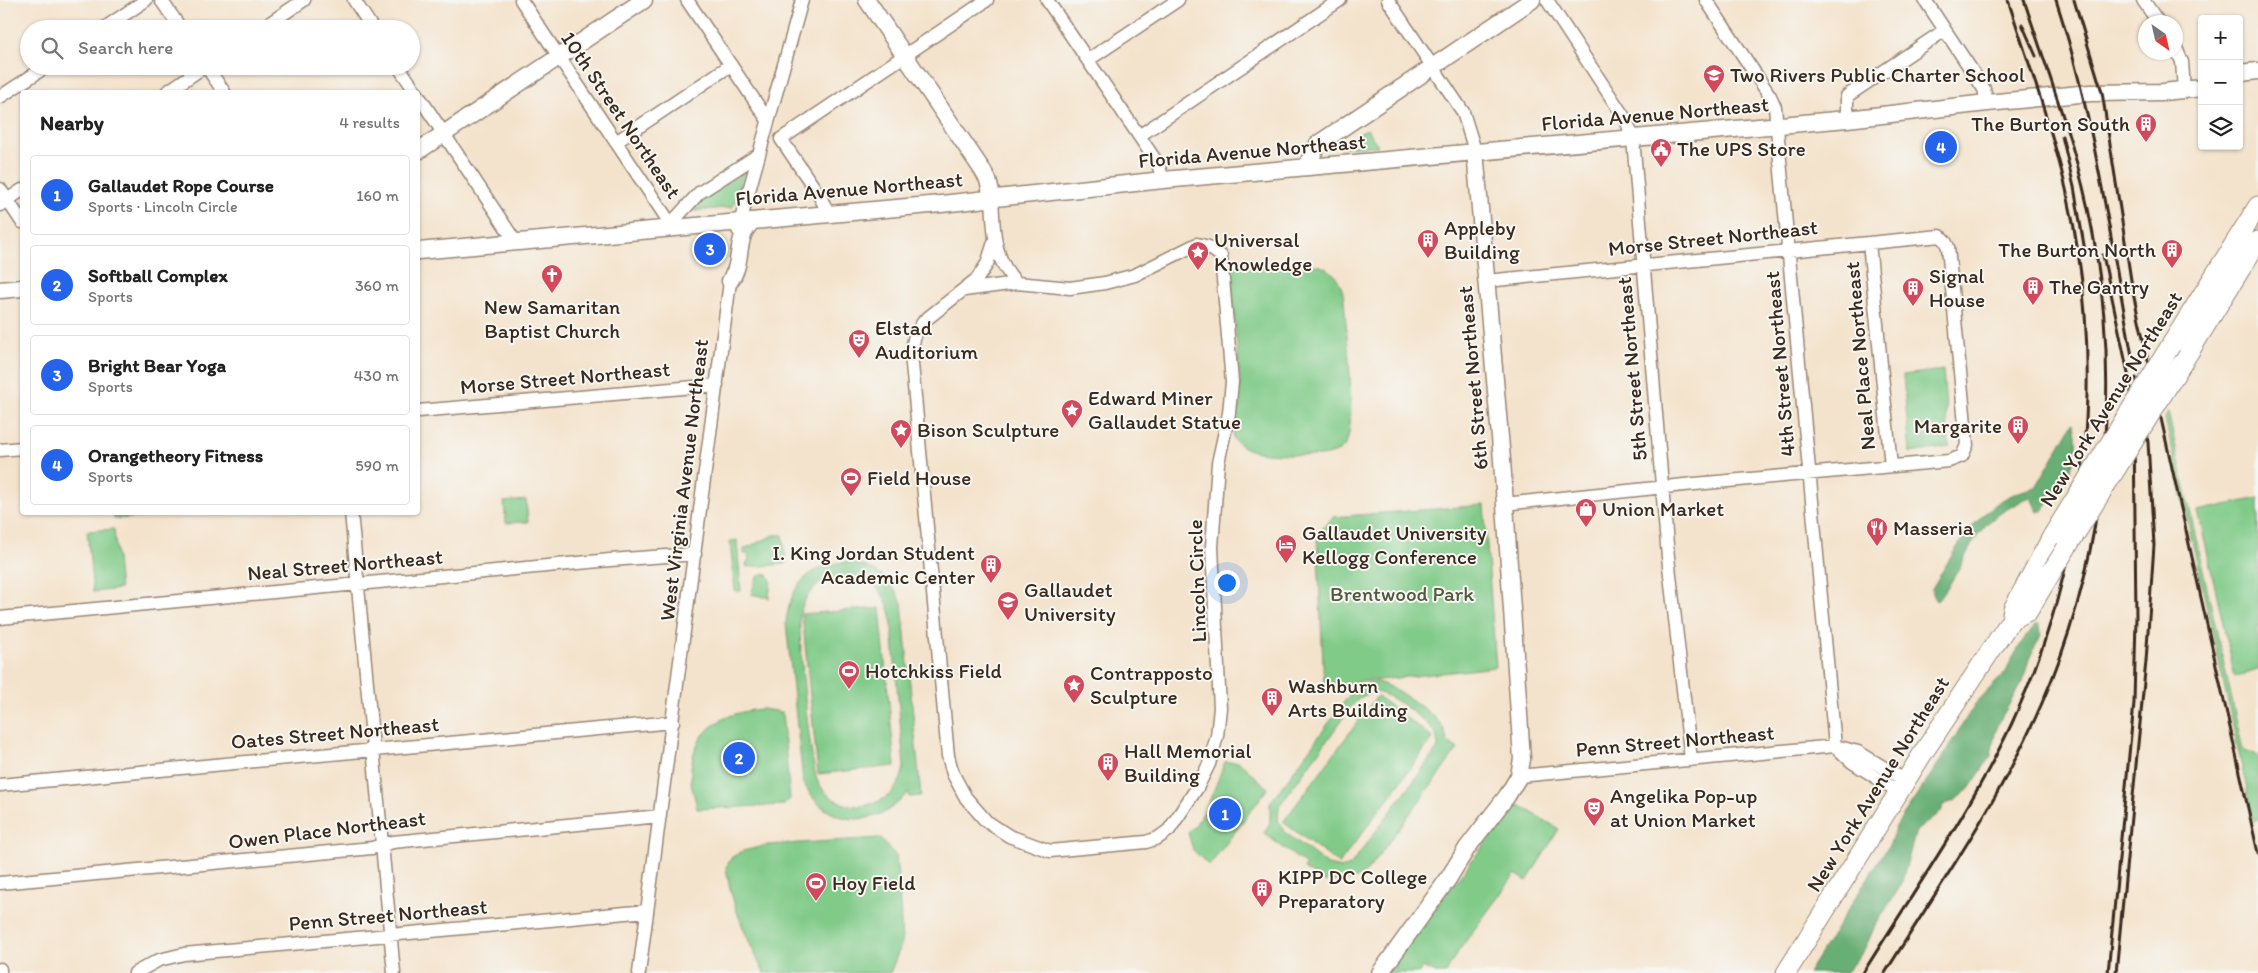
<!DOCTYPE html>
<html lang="en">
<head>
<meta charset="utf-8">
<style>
	body { margin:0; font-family:Itim,sans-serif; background:#f2f2f2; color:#222 }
	.controls { position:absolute; right:15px; top:15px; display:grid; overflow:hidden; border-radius:5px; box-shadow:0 1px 4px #0004 }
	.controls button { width:45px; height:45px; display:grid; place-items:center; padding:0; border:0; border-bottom:1px solid #e0e0e0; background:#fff; color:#222; font:25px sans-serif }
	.compass { position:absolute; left:2138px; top:15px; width:45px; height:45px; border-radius:50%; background:#fff; box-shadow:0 1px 4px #0004; rotate:146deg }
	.you { position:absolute; left:1226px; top:582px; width:18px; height:18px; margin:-12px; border:4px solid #fff; border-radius:50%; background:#1a73e8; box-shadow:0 0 0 8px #1a73e833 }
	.badge { display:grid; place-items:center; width:32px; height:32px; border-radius:50%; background:#2563eb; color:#fff; font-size:16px; font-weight:700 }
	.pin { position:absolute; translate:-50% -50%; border:2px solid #fff; box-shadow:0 1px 5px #0006 }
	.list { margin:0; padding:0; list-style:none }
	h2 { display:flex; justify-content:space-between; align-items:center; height:65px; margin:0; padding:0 20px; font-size:21px }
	h2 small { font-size:16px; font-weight:400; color:#767676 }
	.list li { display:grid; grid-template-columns:32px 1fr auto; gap:15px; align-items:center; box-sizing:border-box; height:80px; margin:0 10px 10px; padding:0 10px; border:1px solid #e0e0e0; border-radius:5px }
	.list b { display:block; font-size:19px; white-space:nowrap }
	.list p { margin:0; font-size:16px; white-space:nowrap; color:#767676 }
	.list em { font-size:16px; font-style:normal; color:#767676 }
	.icon { flex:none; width:28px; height:28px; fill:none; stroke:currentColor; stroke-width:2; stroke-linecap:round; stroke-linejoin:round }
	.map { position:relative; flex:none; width:2258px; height:973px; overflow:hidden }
	.search { position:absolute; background:#fff; box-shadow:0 1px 4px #0004; left:20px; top:20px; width:400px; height:55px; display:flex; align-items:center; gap:12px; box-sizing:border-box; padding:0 18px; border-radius:28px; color:#767676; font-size:19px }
	.panel { position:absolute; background:#fff; box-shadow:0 1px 4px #0004; left:20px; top:90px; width:400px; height:425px; border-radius:5px }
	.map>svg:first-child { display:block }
</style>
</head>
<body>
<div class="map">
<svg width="2258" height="973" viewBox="0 0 2258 973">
	<rect width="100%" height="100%" fill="#f6f6f2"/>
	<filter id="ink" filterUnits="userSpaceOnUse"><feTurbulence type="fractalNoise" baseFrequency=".02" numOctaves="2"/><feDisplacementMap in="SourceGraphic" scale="10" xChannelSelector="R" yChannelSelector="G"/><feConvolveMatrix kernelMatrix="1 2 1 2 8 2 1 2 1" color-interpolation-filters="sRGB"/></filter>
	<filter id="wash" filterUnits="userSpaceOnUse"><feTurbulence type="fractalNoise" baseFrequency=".0096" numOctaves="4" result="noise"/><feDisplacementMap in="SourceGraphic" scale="20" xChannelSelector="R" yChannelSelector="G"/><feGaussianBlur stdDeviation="1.12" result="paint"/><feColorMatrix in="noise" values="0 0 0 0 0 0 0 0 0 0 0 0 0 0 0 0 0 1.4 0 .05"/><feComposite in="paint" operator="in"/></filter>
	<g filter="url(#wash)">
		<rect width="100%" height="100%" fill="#f4e3cc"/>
		<path fill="#81cb89" stroke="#5e7a54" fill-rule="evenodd" d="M 1367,129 L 1378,146 L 1339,147 Z
			M 744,172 L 733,207 L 695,211 L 696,204 Z
			M 1234,257 C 1246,259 1259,265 1272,266 C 1304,267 1336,253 1344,298 C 1345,324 1360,435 1342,449 C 1328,459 1306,456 1289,454 C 1270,453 1246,455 1233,438 L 1240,383 L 1230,261 Z
			M 1943,370 L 1949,447 L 1910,453 L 1903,375 Z
			M 2168,412 L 2243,750 L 2258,757 L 2258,819 L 2254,821 L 2165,418 Z
			M 2258,498 L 2258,670 L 2235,677 L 2198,511 Z
			M 526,500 L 528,522 L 506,523 L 504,502 Z
			M 1484,505 L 1496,667 L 1324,686 L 1317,534 L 1333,517 Z
			M 113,512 L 186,512 L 186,513 L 114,519 Z
			M 114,529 L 120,589 L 93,592 L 87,531 Z
			M 774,535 L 783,535 L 786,564 L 747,567 L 746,563 L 749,561 L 748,554 L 744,554 L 744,549 Z
			M 737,540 L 741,591 L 735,591 L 730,541 Z
			M 843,562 C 872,564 890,578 902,603 L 921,796 L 909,797 L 908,792 C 878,831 823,828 803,781 L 786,623 C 790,586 806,568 843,562 ZM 841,576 C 867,574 886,590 891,616 L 904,767 C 901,784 891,798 874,803 C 852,811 829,802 818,782 C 810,767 798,635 800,615 C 804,593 819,580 841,576 Z
			M 763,574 L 768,575 L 771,581 L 769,598 L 751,594 L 757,577 Z
			M 880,608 L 895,766 L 818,774 L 802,614 Z
			M 1376,682 C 1392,684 1437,715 1444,729 C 1446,733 1446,738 1447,741 L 1458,749 L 1368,870 C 1357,880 1343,884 1328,880 L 1326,883 L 1304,869 L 1306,865 L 1264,833 L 1270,824 L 1270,803 L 1350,694 L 1361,685 ZM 1374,692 C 1388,692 1423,718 1432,729 C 1437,735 1438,741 1438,748 L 1350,866 L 1341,868 L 1328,865 L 1286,833 L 1278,820 L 1279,806 L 1355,702 L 1363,696 Z
			M 1377,696 L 1433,738 L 1339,864 L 1283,822 Z
			M 762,709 L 782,712 L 790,799 L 784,805 L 697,809 C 696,799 691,789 691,779 C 689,733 720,712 762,709 Z
			M 1225,762 L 1239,762 L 1268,788 L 1209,866 L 1193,850 L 1188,833 C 1207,815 1215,786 1225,762 Z
			M 1516,803 L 1559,829 L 1527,881 L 1515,874 L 1457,953 L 1446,973 L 1436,973 L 1422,967 L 1419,973 L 1386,973 Z
			M 880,838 L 896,856 L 899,886 L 902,943 L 890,973 L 764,973 C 747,938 731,905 726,867 L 732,857 L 743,851 L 768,845 Z"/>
		<path fill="#68af75" stroke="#526c4a" d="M 2073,423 C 2085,455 2063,489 2042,511 L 2037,511 L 2031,498 L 2027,498 C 2013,506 1996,514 1985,526 C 1965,549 1958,579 1937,600 L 1931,590 C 1959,545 1979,499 2036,487 Z
			M 2036,624 L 2040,626 L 2041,635 L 2029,659 L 2023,681 L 2001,718 L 1995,733 L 1991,756 L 1969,789 L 1954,801 L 1943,805 L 1941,812 L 1916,831 L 1901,885 L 1874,928 L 1864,951 L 1845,973 L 1808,973 L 1890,843 L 1895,828 L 1940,761 L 1975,704 L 2003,675 L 2022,642 Z"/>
	</g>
	<g filter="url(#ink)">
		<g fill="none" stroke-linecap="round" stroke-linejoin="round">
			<g stroke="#988675" stroke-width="15">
				<path id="minor" d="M 161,0 L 181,29
					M 354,0 L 373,29
					M 521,0 L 672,226 L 676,218 L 699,193 L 758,155
					M 687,0 L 767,119
					M 1047,0 L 1158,164 L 1163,180
					M 1388,0 L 1463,112 L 1475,151
					M 1547,0 L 1626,120 L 1633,138 L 1668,557 L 1691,760
					M 1706,0 L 1770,96 L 1775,107 L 1835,746 L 1852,762 L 1899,792
					M 1925,0 L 1984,89 L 1987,103
					M 2143,0 L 2158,22
					M 103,29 L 146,0
					M 261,29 L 304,0
					M 2176,48 L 2182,62 L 2184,90
					M 1088,60 L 1178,0
					M 206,66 L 224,92
					M 398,66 L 416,92
					M 167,92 L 205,66
					M 418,95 L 515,241
					M 0,97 L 47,66
					M 1847,119 L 1847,96 L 1945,30
					M 1139,136 L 1340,0
					M 616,142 L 731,65
					M 0,189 L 22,222
					M 992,197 C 994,230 992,258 1017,283
					M 0,205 L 22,190
					M 829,214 L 819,195 L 781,139 L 987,0
					M 738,230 L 802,0
					M 1869,243 L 1891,466
					M 1486,281 L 1940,236 L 1945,241 L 1948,247 L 1967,445 L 1962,456 L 1949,461 L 1684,485 L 1504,504
					M 964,290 L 1017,283 L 1070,288 L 1105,283 L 1135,275 L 1197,244 L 1209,247 L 1221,256 L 1232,382 L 1229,413 L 1218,463 L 1212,547 L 1220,708 L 1217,736 L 1209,764 L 1197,788 L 1169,830 L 1158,838 L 1146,842 L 1050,851 L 1009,836 L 986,821 L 966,798 L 953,774 L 948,756 L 911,353 L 915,335 L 924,321 L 977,279 L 987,264 L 995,239
					M 418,411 L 717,385
					M 0,450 L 22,448
					M 351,512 L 394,973
					M 0,618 L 610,560 L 695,554
					M 1519,776 L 1835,746 L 1858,752 L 1906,781
					M 0,785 L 673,722
					M 0,883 L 372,848 L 393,842 L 660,816
					M 0,969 L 0,973
					M 135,973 L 159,960 L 184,954 L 647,911
					M 639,973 L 731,274"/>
			</g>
			<g stroke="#988675" stroke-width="19">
				<path id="major" d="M 867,0 L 983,171 L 988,180 L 992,197
					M 2239,73 L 2258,71
					M 418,151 L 644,0
					M 1306,167 L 1318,144 L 1532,0
					M 418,251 L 941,204 L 1163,180 L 1847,119 L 1987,103 L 2090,93 L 2163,92 L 2202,88
					M 730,281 C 744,262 734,237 753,221
					M 0,290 L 22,288
					M 1380,973 L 1448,879 L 1467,848 L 1507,796 L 1519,776 L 1522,759 L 1502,460 L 1475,151"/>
			</g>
			<g stroke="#988675" stroke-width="21">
				<path id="highway" d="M 2171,345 L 2258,206
					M 2181,365 L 2258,241
					M 2011,620 L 2028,611 L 2052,571
					M 1786,973 L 1923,753 L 2011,620 L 2013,609 L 2053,535"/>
			</g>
			<use href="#minor" stroke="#fff" stroke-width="12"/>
			<use href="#major" stroke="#fff" stroke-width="16"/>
			<use href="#highway" stroke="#fff" stroke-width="19"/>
			<path stroke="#3b2a1e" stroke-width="3" d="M 2056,0 C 2094,116 2110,237 2132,356
				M 2074,0 L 2102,92 L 2133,293 L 2258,853
				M 2022,24 L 2036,56
				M 2062,136 L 2074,187 L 2085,251
				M 2103,255 L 2130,383 L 2134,426 L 2136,618 L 2134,703 L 2108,973
				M 1863,973 C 1914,891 1971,810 2012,723 C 2088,559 2107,365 2066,189 C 2051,125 2028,62 2008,0
				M 1885,973 C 1940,885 2001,799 2042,703 C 2106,557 2122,386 2092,229 C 2078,151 2049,76 2024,0
				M 2116,973 L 2146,661 L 2154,545 L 2148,442 L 2136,378"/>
			<g stroke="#988675" stroke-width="21" stroke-linecap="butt">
				<path id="highway-bridge" d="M 2053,535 L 2171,345
					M 2052,571 L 2181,365"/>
			</g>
			<use href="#highway-bridge" stroke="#fff" stroke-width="19"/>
		</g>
	</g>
	<defs>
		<g id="school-pin" transform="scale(1.125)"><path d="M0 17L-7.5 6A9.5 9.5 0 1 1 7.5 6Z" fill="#d1495b" stroke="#f6f6f2"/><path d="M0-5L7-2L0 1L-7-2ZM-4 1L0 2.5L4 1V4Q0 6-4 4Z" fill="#fff"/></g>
		<g id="building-pin" transform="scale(1.125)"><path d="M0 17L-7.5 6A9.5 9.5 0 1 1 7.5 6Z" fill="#d1495b" stroke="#f6f6f2"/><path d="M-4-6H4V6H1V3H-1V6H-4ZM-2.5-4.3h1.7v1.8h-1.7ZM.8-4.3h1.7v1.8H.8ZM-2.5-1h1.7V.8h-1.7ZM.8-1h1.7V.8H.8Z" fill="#fff"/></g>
		<g id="civic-pin" transform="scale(1.125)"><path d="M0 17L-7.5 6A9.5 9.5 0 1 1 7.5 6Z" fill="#d1495b" stroke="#f6f6f2"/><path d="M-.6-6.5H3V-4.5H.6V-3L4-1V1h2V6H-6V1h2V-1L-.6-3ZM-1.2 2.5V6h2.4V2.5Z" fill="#fff"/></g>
		<g id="sight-pin" transform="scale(1.125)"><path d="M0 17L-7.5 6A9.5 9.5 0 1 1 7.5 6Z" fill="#d1495b" stroke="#f6f6f2"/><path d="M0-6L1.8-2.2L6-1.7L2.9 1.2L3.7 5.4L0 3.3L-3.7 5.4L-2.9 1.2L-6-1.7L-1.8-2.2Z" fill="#fff"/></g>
		<g id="church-pin" transform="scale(1.125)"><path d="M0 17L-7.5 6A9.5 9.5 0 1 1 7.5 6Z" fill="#d1495b" stroke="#f6f6f2"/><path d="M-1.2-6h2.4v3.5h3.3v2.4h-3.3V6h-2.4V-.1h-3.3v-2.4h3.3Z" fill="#fff"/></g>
		<g id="theatre-pin" transform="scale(1.125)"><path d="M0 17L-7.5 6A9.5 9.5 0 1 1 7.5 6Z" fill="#d1495b" stroke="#f6f6f2"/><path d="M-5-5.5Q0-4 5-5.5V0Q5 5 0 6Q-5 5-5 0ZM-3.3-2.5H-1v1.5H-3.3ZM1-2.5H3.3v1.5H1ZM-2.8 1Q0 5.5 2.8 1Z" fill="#fff"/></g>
		<g id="stadium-pin" transform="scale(1.125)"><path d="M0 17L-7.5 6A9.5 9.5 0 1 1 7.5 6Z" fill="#d1495b" stroke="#f6f6f2"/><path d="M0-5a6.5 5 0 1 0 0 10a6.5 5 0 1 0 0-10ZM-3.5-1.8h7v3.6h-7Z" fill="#fff"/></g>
		<g id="shop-pin" transform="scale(1.125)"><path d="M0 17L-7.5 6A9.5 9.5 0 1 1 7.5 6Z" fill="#d1495b" stroke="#f6f6f2"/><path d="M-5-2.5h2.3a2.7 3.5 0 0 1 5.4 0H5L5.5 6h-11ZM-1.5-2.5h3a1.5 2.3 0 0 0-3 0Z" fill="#fff"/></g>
		<g id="restaurant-pin" transform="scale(1.125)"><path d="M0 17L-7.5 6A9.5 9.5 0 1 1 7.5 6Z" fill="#d1495b" stroke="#f6f6f2"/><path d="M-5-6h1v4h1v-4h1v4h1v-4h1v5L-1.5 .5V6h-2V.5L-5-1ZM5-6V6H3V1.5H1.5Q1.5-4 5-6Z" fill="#fff"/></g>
		<g id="hotel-pin" transform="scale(1.125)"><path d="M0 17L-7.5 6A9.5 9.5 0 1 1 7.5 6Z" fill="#d1495b" stroke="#f6f6f2"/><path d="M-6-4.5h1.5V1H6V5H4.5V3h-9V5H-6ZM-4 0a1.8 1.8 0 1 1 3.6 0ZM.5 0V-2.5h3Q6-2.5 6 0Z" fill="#fff"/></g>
		<g id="university-pin" transform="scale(1.125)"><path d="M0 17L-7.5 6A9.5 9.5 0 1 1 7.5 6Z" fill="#d1495b" stroke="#f6f6f2"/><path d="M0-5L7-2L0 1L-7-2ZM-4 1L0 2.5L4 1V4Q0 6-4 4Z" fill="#fff"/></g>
	</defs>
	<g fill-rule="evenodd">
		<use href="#school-pin" x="1714" y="75"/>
		<use href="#building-pin" x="2146" y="124"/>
		<use href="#civic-pin" x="1661" y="149"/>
		<use href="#building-pin" x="1428" y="240"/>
		<use href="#building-pin" x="2172" y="250"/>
		<use href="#sight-pin" x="1198" y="252"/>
		<use href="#church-pin" x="552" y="275"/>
		<use href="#building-pin" x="2033" y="287"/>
		<use href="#building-pin" x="1913" y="288"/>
		<use href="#theatre-pin" x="859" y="340"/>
		<use href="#sight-pin" x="1072" y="410"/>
		<use href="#building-pin" x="2018" y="426"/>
		<use href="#sight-pin" x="901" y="430"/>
		<use href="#stadium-pin" x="851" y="478"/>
		<use href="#shop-pin" x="1586" y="509"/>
		<use href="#restaurant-pin" x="1877" y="528"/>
		<use href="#hotel-pin" x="1286" y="545"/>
		<use href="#building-pin" x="991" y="565"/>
		<use href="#university-pin" x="1008" y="602"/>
		<use href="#stadium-pin" x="849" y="671"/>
		<use href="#sight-pin" x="1074" y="685"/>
		<use href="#building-pin" x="1272" y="698"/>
		<use href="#building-pin" x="1108" y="763"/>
		<use href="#theatre-pin" x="1594" y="808"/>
		<use href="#stadium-pin" x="816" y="883"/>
		<use href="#building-pin" x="1262" y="889"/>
	</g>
	<g text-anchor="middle" stroke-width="4" stroke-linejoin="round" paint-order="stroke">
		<g font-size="21" fill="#3b2a1e" stroke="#f6f6f2" text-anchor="start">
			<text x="1730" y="82">Two Rivers Public Charter School</text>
			<text x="2130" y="131" text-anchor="end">The Burton South</text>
			<text x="1677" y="156">The UPS Store</text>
			<text x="1444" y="235">Appleby<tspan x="1444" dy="24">Building</tspan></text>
			<text x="1214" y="247">Universal<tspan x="1214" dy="24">Knowledge</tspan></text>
			<text x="2156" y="257" text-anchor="end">The Burton North</text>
			<text x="1929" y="283">Signal<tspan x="1929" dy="24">House</tspan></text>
			<text x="2049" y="294">The Gantry</text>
			<text x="552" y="314" text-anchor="middle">New Samaritan<tspan x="552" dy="24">Baptist Church</tspan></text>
			<text x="875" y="335">Elstad<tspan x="875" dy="24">Auditorium</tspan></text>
			<text x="1088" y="405">Edward Miner<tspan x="1088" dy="24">Gallaudet Statue</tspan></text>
			<text x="2002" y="433" text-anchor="end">Margarite</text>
			<text x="917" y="437">Bison Sculpture</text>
			<text x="867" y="485">Field House</text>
			<text x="1602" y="516">Union Market</text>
			<text x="1893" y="535">Masseria</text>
			<text x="1302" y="540">Gallaudet University<tspan x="1302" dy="24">Kellogg Conference</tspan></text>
			<text x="975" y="560" text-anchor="end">I. King Jordan Student<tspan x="975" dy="24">Academic Center</tspan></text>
			<text x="1024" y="597">Gallaudet<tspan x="1024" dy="24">University</tspan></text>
			<text x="865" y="678">Hotchkiss Field</text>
			<text x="1090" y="680">Contrapposto<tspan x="1090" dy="24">Sculpture</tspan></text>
			<text x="1288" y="693">Washburn<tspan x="1288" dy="24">Arts Building</tspan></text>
			<text x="1124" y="758">Hall Memorial<tspan x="1124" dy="24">Building</tspan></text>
			<text x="1610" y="803">Angelika Pop-up<tspan x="1610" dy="24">at Union Market</tspan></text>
			<text x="1278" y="884">KIPP DC College<tspan x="1278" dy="24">Preparatory</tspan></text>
			<text x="832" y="890">Hoy Field</text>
		</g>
		<g font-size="21" fill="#3b2a1e" stroke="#f6f6f2">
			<text transform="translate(1655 114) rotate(-5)" y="7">Florida Avenue Northeast</text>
			<text transform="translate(621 115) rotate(56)" y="7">10th Street Northeast</text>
			<text transform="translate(1252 151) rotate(-5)" y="7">Florida Avenue Northeast</text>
			<text transform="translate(849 189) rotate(-5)" y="7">Florida Avenue Northeast</text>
			<text transform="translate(1713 238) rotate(-6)" y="7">Morse Street Northeast</text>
			<text transform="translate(1860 356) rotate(-95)" y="7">Neal Place Northeast</text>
			<text transform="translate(1780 364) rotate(-95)" y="7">4th Street Northeast</text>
			<text transform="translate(1632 369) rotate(-95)" y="7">5th Street Northeast</text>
			<text transform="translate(565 378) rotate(-5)" y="7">Morse Street Northeast</text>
			<text transform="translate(1473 378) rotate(-95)" y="7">6th Street Northeast</text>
			<text transform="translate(2111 399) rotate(-58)" y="7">New York Avenue Northeast</text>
			<text transform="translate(684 480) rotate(-83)" y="7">West Virginia Avenue Northeast</text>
			<text transform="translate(345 565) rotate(-5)" y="7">Neal Street Northeast</text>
			<text transform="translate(1197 581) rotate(-92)" y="7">Lincoln Circle</text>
			<text transform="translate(335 733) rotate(-5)" y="7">Oates Street Northeast</text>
			<text transform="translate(1675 741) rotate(-5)" y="7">Penn Street Northeast</text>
			<text transform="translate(1878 784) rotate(-58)" y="7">New York Avenue Northeast</text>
			<text transform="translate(327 830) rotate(-7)" y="7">Owen Place Northeast</text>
			<text transform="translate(388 915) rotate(-5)" y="7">Penn Street Northeast</text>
		</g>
		<g font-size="21" fill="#505a3e" stroke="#f6f6f2">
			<text x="1402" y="601">Brentwood Park</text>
		</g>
	</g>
</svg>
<div class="controls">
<button>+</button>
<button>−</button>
<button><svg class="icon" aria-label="layers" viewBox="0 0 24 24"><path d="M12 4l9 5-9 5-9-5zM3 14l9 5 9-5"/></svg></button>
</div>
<svg class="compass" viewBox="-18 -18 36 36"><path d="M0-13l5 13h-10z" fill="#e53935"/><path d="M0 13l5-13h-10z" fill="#767676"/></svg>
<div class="you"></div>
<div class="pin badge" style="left:1225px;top:814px">1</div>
<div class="pin badge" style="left:739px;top:758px">2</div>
<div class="pin badge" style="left:710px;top:249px">3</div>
<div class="pin badge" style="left:1941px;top:147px">4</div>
<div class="search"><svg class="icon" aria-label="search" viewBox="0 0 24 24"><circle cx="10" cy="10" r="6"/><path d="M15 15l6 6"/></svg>Search here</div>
<section class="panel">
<h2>Nearby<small>4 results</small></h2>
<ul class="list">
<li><span class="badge">1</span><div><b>Gallaudet Rope Course</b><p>Sports · Lincoln Circle</p></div><em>160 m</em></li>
<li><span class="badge">2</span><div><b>Softball Complex</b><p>Sports</p></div><em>360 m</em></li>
<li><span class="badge">3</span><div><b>Bright Bear Yoga</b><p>Sports</p></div><em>430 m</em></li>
<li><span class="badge">4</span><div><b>Orangetheory Fitness</b><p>Sports</p></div><em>590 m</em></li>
</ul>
</section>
</div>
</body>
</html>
